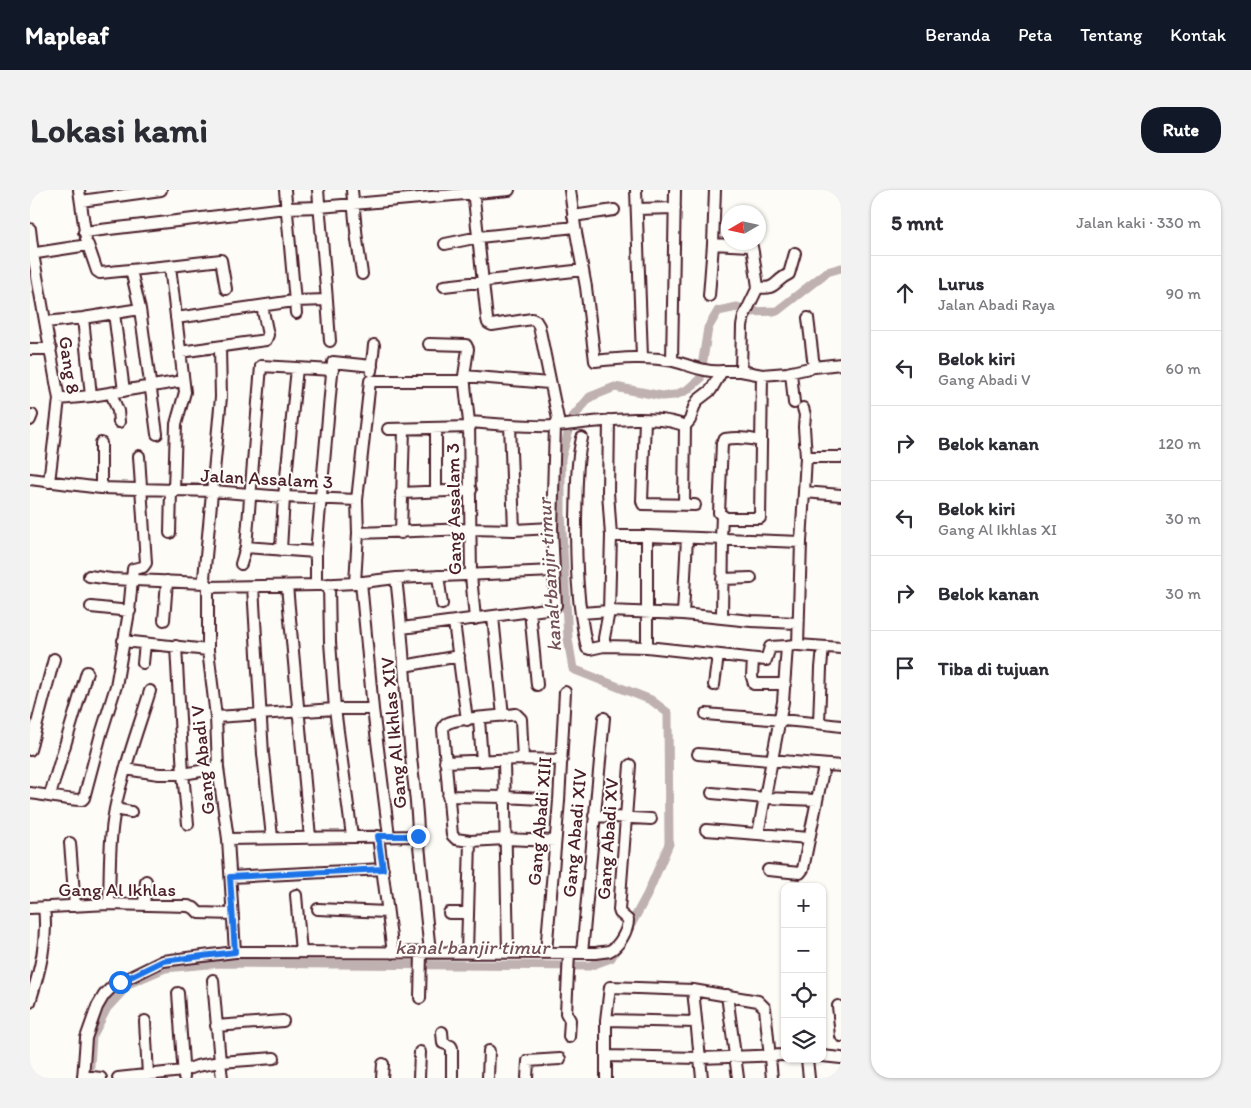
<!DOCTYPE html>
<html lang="id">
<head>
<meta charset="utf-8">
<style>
	body { margin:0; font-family:Itim,sans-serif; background:#f2f2f3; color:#2b2b33 }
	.controls { position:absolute; right:15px; bottom:15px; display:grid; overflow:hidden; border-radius:10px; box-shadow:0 1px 4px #0004 }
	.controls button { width:45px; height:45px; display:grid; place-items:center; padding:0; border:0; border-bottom:1px solid #e1e1e2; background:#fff; color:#2b2b33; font:25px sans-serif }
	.compass { position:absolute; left:691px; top:15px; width:45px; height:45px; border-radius:50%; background:#fff; box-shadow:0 1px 4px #0004; rotate:261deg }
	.stop { position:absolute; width:15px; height:15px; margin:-11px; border:4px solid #1a73e8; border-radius:50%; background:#fff }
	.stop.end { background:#1a73e8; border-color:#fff; box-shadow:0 1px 5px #0008 }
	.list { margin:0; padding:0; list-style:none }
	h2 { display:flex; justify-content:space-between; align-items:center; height:65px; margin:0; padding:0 20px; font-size:21px }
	h2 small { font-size:16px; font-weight:400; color:#7c7c81 }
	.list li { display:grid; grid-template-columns:32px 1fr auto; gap:15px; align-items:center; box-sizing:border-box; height:75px; padding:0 20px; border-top:1px solid #e1e1e2 }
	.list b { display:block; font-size:19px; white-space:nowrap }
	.list p { margin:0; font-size:16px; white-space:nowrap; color:#7c7c81 }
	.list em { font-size:16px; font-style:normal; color:#7c7c81 }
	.icon { flex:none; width:28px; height:28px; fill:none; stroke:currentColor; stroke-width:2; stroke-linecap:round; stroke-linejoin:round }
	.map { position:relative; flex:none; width:811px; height:888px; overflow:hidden; border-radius:20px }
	header { display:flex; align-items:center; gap:30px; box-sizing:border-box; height:70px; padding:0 25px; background:#111827; color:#fff }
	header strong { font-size:24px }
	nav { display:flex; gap:28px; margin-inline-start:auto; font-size:18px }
	.intro { display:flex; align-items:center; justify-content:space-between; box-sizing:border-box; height:120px; padding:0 30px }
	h1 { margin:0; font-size:35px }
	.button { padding:12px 22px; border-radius:20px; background:#111827; color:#fff; font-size:18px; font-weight:700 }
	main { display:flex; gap:30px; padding:0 30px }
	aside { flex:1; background:#fff; border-radius:20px; box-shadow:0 1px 4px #0004 }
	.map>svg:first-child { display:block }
</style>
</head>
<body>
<header>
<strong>Mapleaf</strong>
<nav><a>Beranda</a><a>Peta</a><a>Tentang</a><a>Kontak</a></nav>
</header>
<div class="intro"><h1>Lokasi kami</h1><a class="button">Rute</a></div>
<main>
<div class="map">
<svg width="811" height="888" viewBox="0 0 811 888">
	<rect width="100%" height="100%" fill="#fdfcf7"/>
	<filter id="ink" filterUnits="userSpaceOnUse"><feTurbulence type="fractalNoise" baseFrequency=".02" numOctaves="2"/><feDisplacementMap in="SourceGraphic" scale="10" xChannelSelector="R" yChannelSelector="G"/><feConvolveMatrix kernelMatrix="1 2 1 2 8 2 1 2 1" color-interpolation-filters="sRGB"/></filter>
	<g filter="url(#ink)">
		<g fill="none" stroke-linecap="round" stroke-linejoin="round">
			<path stroke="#c0b1b1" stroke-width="9" d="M 597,742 L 617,705 L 639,654 L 638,523 L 621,510 L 543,479 L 538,449 L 531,324 L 531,268 L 543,227 L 560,207 L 585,197 L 632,206 L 645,205 L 657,200 L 670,189 L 678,138 L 688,121 L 707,117 L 720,122 L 747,121 L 797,82 L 811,78
				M 59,888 L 62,847 L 77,818 L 100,793 L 135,778 L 189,773 L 559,776 L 581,768 L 589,755"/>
			<g stroke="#4a1f2b" stroke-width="14">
				<path id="street" d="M 49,0 L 56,48
					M 255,0 L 266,123
					M 322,0 L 327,50 L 332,84
					M 540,0 L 545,37 L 556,97 L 565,171 C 592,168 617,166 643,171 C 659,175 676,183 692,181
					M 606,0 L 612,167
					M 685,0 L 683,54 L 719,56 L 722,57 L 723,62 L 728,97 L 714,126 L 712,136 L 711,181
					M 51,11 L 131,0
					M 607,19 L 645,18
					M 543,26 L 584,20
					M 0,39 L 3,64 L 29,209 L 19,292
					M 54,42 L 256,18 L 290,17 L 479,0
					M 415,54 L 449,47 L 545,37
					M 0,64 L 58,55 L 67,81 L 70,83 L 140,76 L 155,202 L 146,234 L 144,301
					M 140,76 L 191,70 L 196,99
					M 101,80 L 110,119 L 127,244
					M 414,96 L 553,80
					M 728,97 C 746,101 745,90 759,84 L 765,63
					M 679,106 L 683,54
					M 297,110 L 300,151
					M 84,123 L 94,201
					M 53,128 L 61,206
					M 146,128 L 264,111 L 297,110 L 288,0
					M 778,128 L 784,177
					M 16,132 L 53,128 L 110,119
					M 399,154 L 436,155 L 438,159 L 434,186 L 439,232
					M 0,159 L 21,159
					M 150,162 L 236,150 L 238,145 L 232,116
					M 642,171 L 645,0
					M 341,181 L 344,155
					M 761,182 L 764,213
					M 434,186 L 519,193
					M 81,203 L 88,221 L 89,232
					M 29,209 L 61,206 L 153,191
					M 773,218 L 775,225 L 774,237 L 776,267
					M 0,230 L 2,225
					M 615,230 L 612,311 L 613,314 L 665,315
					M 358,239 L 440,237
					M 552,248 C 546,274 547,301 546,328 C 546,371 547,415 557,458 L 560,459 L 574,456 L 617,457 L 736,470 L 740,457 L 757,456
					M 731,251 C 719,248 707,247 695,249 L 692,253 L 689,323 L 696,328 L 730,328 L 732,185
					M 71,253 L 71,298
					M 0,289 L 71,298 L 183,301 L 254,307 L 327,310 L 328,343 L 325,393
					M 406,300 L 406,238
					M 774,302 L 776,267 L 811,267
					M 371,303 L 441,300
					M 327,310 L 340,191 L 435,191
					M 654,315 L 655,236
					M 484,340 L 522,338
					M 140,343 L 141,301
					M 328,343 L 440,339 L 484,340 L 480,235
					M 371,343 L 374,239
					M 581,346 L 617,346 L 771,352 L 768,455 L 811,458
					M 691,349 L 692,326
					M 771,352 L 774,302 L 811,305
					M 216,357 L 286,362
					M 251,360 L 254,307 L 267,178
					M 211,374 L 216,357 L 231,176 L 303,180
					M 59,386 L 81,389 L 175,393
					M 408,386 L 412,414
					M 366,388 C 373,444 375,499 380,555 C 382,585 388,615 388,646 L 400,762
					M 692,389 L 721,388
					M 331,392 L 343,519
					M 299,394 L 300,452 L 305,519 L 322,646
					M 286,395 L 286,362 L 303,172 L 342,176
					M 257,396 L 280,647
					M 178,397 L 286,395 L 325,393 L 366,388 L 524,381 L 522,338 L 525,236 L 528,229 L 509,136 L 506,131 L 502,129 L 462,135 L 458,133 L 457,129 L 443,0
					M 178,397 L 178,460 L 186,527 L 188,578 L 198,649 L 205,762
					M 178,397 L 174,388 L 191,207 L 190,157
					M 223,397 L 233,564 L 242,647
					M 61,417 L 100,421
					M 500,421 L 507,495
					M 551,423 L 579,421 L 653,424 L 721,431 L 768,433
					M 653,424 L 657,348
					M 463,427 L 473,526
					M 692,427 L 693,350
					M 445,429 L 441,385 L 439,232 C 467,234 496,237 525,236 C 560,233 624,222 655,236 L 660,230 L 664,217 L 668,210 L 681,200 L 692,181 L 711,181 L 732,185 L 757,183 L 784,177 L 811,174
					M 134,430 L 137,391
					M 424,432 L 437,530
					M 372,438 L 524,418 L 526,415 L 524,381
					M 93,451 L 178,460
					M 146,456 L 153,584 L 158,634
					M 574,456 L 574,448 L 579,421 L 581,346 L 578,302 L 579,230
					M 617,457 L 617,346
					M 723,469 L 722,487 L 724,494 L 755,494
					M 113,473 L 115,454
					M 374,476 L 429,466
					M 684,495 L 688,465
					M 676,524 C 721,528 766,530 811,536
					M 186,527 L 305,519 L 343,519 L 359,646
					M 449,529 L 452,571
					M 789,533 L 791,478 L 793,457
					M 0,560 L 24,469
					M 668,564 L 811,576
					M 493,569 L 491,529 L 486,524 C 469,527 431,527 418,533 C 414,535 415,535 413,539 L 422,645 L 426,649 L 440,651 L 475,649 L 525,651
					M 474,570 L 478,762
					M 415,572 L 493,569 L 532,570
					M 95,579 L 129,584 L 153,584 L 188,578
					M 0,603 C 17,605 35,610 52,610 L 54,608 L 71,544 L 86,496 L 99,422 L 103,379 L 113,377 L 116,373 L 109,266
					M 682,603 L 735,608 L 787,610
					M 20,605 L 57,482
					M 418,606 L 475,607 L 511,609
					M 85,619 L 101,622
					M 564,626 L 621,629
					M 676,640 L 779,648
					M 728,644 L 753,512 L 757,456 L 764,455
					M 348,646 L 363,763
					M 198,649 L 388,646
					M 40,653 L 45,716
					M 738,680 L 770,683 L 773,679 L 794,576
					M 201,687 L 353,679
					M 266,705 L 271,762
					M 79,714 C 80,682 79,650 85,619 C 93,579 108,540 120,501
					M 114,715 L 116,691
					M 0,718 L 79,714 L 158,716 L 164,718 L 169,723 L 203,724
					M 288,719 L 357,722
					M 419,723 L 438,723
					M 437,762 L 440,651
					M 516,762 L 529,611 L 535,502
					M 552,763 L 574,528
					M 183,790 L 190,872 L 244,868
					M 663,800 L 672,888
					M 148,803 L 154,887
					M 697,805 L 708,888
					M 390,808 L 391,763
					M 0,812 C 10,780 18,751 14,717
					M 808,816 L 811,846
					M 576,830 L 666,832
					M 115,831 L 118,885
					M 186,836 L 253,831
					M 412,842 L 413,853 L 421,856 L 422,858 L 422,888
					M 539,847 L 540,830 L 536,823 L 539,763
					M 576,866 L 670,868 L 755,865
					M 792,866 L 811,868
					M 777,869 L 779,888
					M 53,886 L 71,888
					M 53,888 L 56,848 L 67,817 L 74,805 L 84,795 L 133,771 L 205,762 L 566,763 C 570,762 576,762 579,761 C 589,757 598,740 598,730 L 590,723 L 589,720 L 600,575
					M 88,888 L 153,881 L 167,876 L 190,872 L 192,888
					M 352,888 L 353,874
					M 389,888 L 390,862
					M 458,888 L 459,861
					M 497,888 L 498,871 L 530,869
					M 576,888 L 576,830 L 580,797 L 663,800 L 728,811 L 735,818 L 742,888"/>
			</g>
			<use href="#street" stroke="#fdfcf7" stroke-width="10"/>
		</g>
	</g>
	<g fill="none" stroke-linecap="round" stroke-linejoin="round" filter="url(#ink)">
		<path stroke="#1a73e8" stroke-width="6" d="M 90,792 L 133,771 L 205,762 L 200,687 L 353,679 L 348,646 L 388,646"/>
	</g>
	<g text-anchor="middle" stroke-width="4" stroke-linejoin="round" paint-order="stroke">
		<g font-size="19" fill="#4a1f2b" stroke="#fdfcf7">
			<text transform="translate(40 175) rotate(82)" y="7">Gang 8</text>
			<text transform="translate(237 288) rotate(3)" y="7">Jalan Assalam 3</text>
			<text transform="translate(423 319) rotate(-91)" y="7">Gang Assalam 3</text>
			<text transform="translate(363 543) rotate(-95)" y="7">Gang Al Ikhlas XIV</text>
			<text transform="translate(172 570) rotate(-96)" y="7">Gang Abadi V</text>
			<text transform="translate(509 631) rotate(-85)" y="7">Gang Abadi XIII</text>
			<text transform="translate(544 643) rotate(-85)" y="7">Gang Abadi XIV</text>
			<text transform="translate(577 649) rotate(-86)" y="7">Gang Abadi XV</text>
			<text x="87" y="706">Gang Al Ikhlas</text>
		</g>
		<g font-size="20" font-style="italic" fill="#73525a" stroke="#fdfcf7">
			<text transform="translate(519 385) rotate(-94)" y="7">kanal banjir timur</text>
			<text x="442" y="764">kanal banjir timur</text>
		</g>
	</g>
</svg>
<div class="controls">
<button>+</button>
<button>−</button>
<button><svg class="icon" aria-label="locate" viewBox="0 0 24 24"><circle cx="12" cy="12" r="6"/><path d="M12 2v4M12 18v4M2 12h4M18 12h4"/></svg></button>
<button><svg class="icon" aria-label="layers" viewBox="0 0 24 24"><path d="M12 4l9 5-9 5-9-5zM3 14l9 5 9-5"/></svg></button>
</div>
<svg class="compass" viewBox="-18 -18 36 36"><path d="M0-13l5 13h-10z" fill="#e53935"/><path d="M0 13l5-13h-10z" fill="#7c7c81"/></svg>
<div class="stop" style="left:90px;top:792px"></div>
<div class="stop end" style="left:388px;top:646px"></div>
</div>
<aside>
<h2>5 mnt<small>Jalan kaki · 330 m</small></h2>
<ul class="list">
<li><svg class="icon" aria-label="ahead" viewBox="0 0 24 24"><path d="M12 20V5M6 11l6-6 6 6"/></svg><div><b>Lurus</b><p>Jalan Abadi Raya</p></div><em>90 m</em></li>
<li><svg class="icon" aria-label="left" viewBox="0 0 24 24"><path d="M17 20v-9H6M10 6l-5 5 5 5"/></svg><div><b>Belok kiri</b><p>Gang Abadi V</p></div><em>60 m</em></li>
<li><svg class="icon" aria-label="right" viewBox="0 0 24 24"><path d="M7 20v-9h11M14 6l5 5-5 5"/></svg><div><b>Belok kanan</b></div><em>120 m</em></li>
<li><svg class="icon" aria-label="left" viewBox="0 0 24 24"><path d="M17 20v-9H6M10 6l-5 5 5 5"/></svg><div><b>Belok kiri</b><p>Gang Al Ikhlas XI</p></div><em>30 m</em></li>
<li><svg class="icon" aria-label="right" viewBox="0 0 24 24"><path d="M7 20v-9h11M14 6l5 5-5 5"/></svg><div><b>Belok kanan</b></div><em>30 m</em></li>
<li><svg class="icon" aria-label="arrive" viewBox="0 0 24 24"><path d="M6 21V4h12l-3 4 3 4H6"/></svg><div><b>Tiba di tujuan</b></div></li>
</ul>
</aside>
</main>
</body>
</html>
